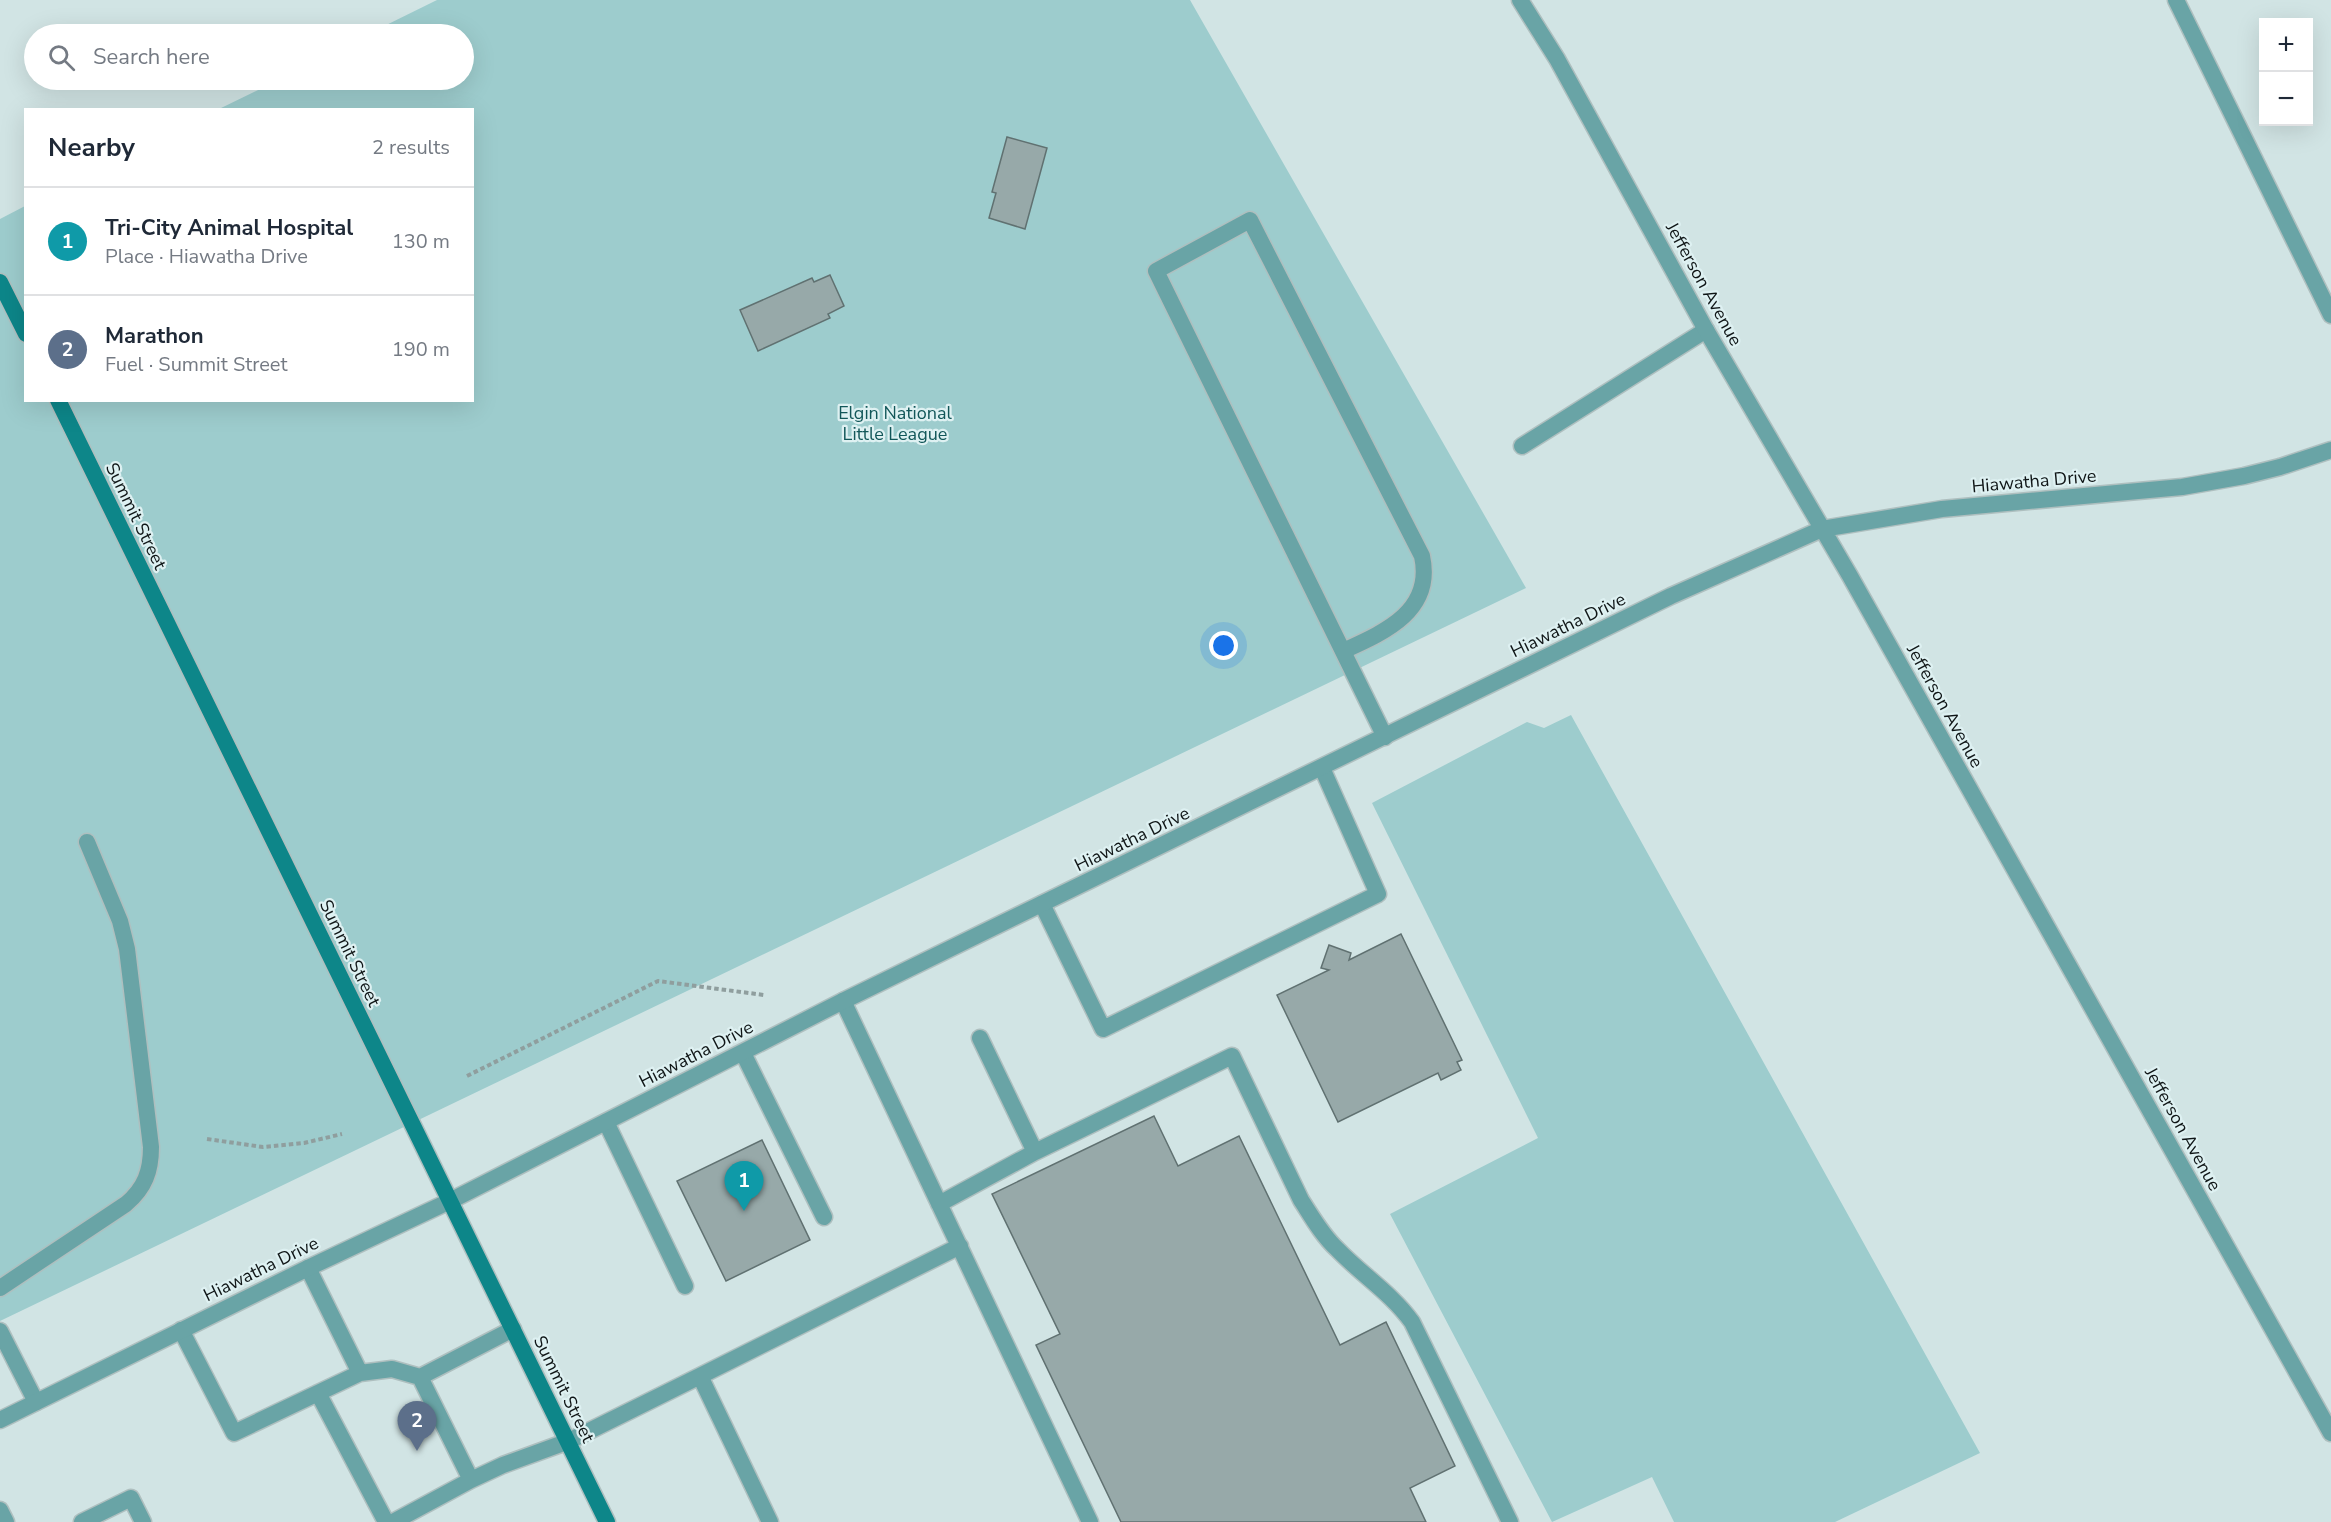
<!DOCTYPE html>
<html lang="en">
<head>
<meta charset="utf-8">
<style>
	body { margin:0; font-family:"Nunito Sans",sans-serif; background:#f2f2f3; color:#1f2937 }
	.controls { position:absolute; right:18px; top:18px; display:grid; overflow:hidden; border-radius:0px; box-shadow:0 6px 24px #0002 }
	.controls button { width:54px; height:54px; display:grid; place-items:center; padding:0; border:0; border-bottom:2px solid #e0e1e3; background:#fff; color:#1f2937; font:30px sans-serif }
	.you { position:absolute; left:1224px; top:646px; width:21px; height:21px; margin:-15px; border:4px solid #fff; border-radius:50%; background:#1a73e8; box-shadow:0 0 0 9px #1a73e833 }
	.badge { display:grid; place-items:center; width:39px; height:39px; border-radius:50%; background:#d93025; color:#fff; font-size:20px; font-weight:700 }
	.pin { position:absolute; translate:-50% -50px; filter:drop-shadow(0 2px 3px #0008) }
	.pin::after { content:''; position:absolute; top:32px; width:21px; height:18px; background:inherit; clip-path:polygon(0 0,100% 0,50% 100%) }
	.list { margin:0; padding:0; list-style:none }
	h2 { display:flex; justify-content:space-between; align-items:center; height:78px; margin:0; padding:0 24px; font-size:26px }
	h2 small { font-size:20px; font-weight:400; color:#747a83 }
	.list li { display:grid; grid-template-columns:39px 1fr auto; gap:18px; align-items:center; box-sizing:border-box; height:108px; padding:0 24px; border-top:2px solid #e0e1e3 }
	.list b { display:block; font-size:22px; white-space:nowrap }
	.list p { margin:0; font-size:20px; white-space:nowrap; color:#747a83 }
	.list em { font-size:20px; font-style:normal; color:#747a83 }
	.icon { flex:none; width:33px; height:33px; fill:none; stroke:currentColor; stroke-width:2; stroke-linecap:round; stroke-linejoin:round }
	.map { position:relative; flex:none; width:2331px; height:1522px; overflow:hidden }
	.search { position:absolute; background:#fff; box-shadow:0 6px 24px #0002; left:24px; top:24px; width:450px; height:66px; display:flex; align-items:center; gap:15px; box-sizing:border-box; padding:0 21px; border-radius:33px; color:#747a83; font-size:22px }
	.panel { position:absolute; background:#fff; box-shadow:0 6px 24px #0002; left:24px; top:108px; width:450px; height:294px; border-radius:0px }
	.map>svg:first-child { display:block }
</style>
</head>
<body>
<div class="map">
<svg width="2331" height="1522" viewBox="0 0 2331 1522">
	<rect width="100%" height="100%" fill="#d1e4e4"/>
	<path fill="#9dcccd" d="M 437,0 L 1190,0 L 1526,588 L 0,1321 L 0,219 L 25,206 L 26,400 L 472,400 L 472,110 L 219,109 L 279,80 L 464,80 L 464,34 L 368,34 Z
		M 1571,715 L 1980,1453 L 1835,1522 L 1674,1522 L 1652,1477 L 1552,1522 L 1390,1214 L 1538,1138 L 1372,803 L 1527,722 L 1544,728 Z"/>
	<path fill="#97a9a9" stroke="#607171" stroke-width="1.5" d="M 1007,137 L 1047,148 L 1025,229 L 989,218 L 996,193 L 992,192 Z
		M 830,275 L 844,306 L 828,314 L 830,318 L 758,351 L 740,310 L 812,278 L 814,282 Z
		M 1401,934 L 1462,1060 L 1457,1062 L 1461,1070 L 1441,1080 L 1438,1073 L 1338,1122 L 1277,995 L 1329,970 L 1321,968 L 1329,945 L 1351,953 L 1349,960 Z
		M 1154,1116 L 1178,1166 L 1239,1136 L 1340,1345 L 1386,1322 L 1455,1466 L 1410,1488 L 1426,1522 L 1121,1522 L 1036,1345 L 1060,1334 L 992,1194 Z
		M 762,1140 L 810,1240 L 726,1281 L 677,1181 Z"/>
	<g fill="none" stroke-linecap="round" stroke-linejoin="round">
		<g stroke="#aebfbf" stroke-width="19">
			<path id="service" d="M 1522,446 L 1706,330
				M 1343,651 C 1385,632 1434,611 1422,556 L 1250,220 L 1156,271 L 1385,737
				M 1042,904 L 1103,1029 L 1378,894 L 1322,768
				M 843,1001 L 1090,1522
				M 743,1053 L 824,1217
				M 606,1122 L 685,1286
				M 1035,1152 L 1232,1056 L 1301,1200 C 1312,1217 1322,1235 1337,1249 C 1362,1275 1391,1293 1412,1322 L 1510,1522
				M 939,1204 L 1035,1152 L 980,1038
				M 308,1268 L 360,1373
				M 0,1288 L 126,1204 C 145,1188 151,1171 151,1147 L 127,949 L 120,921 L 87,842
				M 181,1330 L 234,1433 L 360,1373 L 392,1369 L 420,1377 L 513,1329
				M 0,1331 L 36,1402
				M 420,1377 L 471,1480
				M 318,1393 L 386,1522
				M 0,1510 L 6,1522
				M 82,1522 L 131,1498 L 143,1522
				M 393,1522 L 471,1480 L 503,1465 L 569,1441 L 700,1376
				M 770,1522 L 700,1376 L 960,1246"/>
		</g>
		<g stroke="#aebfbf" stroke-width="19">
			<path id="minor" d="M 1520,0 L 1557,59 L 1706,330 L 1850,576 L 2331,1433
				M 2176,0 L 2331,315
				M 0,1420 L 308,1268 L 450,1201 L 843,1001 L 1671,596 L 1822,529 L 1942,509 L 2182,487 L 2244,476 L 2280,467 L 2331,450"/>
		</g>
		<g stroke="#aebfbf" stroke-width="19">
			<path id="secondary" d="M 0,282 L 26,334
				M 58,400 L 607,1522"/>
		</g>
		<path stroke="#8f9e9e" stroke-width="4" stroke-dasharray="4.5 3" stroke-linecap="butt" d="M 467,1076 L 658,981 L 764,995
			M 207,1139 L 263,1147 L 304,1143 L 342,1134"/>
		<use href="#service" stroke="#69a4a6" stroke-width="16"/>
		<use href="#minor" stroke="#69a4a6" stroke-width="16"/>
		<use href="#secondary" stroke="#0d8689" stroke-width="16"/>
	</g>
	<g text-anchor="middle" stroke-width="4.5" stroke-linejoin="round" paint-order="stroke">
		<g font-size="18" fill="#0f1516" stroke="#def1f2">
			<text transform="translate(1704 284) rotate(61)" y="6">Jefferson Avenue</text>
			<text transform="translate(2034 481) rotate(-5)" y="6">Hiawatha Drive</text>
			<text transform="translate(136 516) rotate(64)" y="6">Summit Street</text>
			<text transform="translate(1568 625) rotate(-26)" y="6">Hiawatha Drive</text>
			<text transform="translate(1945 706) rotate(61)" y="6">Jefferson Avenue</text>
			<text transform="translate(1132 839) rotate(-26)" y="6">Hiawatha Drive</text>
			<text transform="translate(350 953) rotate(64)" y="6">Summit Street</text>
			<text transform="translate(696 1054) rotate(-27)" y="6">Hiawatha Drive</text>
			<text transform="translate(2183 1129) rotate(61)" y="6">Jefferson Avenue</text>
			<text transform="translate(261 1269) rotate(-26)" y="6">Hiawatha Drive</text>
			<text transform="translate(564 1389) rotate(64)" y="6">Summit Street</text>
		</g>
		<g font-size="18" fill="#125759" stroke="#def1f2">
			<text x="895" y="419">Elgin National<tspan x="895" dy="21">Little League</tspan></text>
		</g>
	</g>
</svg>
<div class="controls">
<button>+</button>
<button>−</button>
</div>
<div class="you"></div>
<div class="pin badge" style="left:744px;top:1211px;background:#0f9aa8">1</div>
<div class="pin badge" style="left:417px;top:1451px;background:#5c6f8a">2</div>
<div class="search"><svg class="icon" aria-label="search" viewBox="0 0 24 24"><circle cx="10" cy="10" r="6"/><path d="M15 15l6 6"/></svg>Search here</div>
<section class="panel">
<h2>Nearby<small>2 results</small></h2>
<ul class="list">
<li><span class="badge" style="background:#0f9aa8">1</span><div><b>Tri-City Animal Hospital</b><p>Place · Hiawatha Drive</p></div><em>130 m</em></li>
<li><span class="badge" style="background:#5c6f8a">2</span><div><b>Marathon</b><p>Fuel · Summit Street</p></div><em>190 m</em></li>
</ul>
</section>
</div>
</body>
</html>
